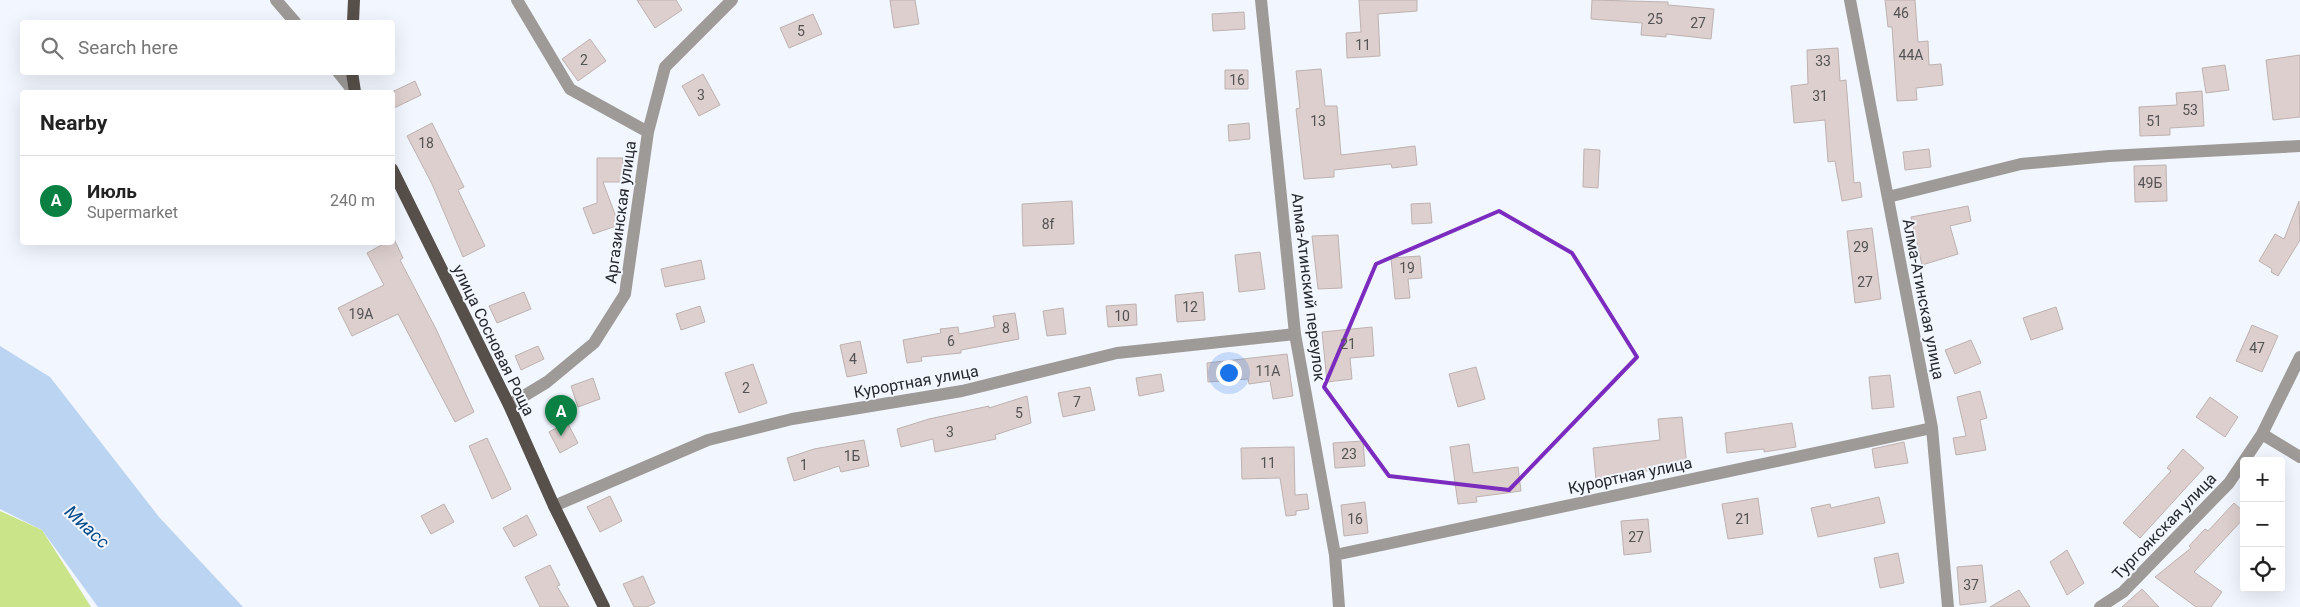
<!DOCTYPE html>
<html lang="en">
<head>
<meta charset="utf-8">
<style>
	body { margin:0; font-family:Roboto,sans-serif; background:#f2f2f2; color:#222 }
	.controls { position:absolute; right:15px; bottom:15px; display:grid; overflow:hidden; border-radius:5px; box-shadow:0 5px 20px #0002 }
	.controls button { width:45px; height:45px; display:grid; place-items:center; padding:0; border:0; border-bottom:1px solid #e0e0e0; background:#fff; color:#222; font:25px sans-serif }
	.you { position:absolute; left:1228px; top:372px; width:18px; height:18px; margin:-12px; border:4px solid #fff; border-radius:50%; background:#1a73e8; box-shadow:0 0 0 8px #1a73e833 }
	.badge { display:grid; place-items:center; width:32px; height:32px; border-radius:50%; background:#0b8043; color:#fff; font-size:16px; font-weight:700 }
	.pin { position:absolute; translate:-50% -41px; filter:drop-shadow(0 1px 2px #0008) }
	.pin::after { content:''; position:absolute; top:26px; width:18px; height:15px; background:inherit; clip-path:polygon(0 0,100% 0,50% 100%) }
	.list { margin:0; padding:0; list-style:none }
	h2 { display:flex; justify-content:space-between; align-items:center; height:65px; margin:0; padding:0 20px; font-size:21px }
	h2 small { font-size:16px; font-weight:400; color:#767676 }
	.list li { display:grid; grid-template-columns:32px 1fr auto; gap:15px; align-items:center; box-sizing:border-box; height:90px; padding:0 20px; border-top:1px solid #e0e0e0 }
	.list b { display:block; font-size:19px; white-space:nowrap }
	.list p { margin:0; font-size:16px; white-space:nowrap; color:#767676 }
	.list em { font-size:16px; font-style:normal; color:#767676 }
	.icon { flex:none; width:28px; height:28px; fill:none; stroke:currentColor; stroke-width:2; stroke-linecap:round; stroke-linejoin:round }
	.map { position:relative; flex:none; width:2300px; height:607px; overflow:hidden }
	.search { position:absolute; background:#fff; box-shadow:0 5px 20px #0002; left:20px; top:20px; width:375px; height:55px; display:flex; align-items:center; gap:12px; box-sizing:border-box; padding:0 18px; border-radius:5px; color:#767676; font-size:19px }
	.panel { position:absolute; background:#fff; box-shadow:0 5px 20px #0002; left:20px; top:90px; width:375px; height:155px; border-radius:5px }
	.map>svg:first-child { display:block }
</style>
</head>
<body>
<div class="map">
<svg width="2300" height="607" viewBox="0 0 2300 607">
	<rect width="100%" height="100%" fill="#f2f6fe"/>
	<path fill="#c9e489" d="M 0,511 L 42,530 L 91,607 L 0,607 Z"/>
	<path fill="#bbd4f2" d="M 0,346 L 50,377 L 159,517 L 243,607 L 98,607 L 42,530 L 0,509 Z"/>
	<path fill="#dccfcd" stroke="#beb2af" d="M 637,0 L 676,0 L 682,10 L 655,28 Z
		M 890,0 L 915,0 L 919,24 L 894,28 Z
		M 1359,0 L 1417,0 L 1417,11 L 1378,14 L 1380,56 L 1347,58 L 1346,33 L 1361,32 Z
		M 1592,0 L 1668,2 L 1668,5 L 1714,9 L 1711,39 L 1666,34 L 1666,37 L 1641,35 L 1642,23 L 1591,19 Z
		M 1885,0 L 1915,0 L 1918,42 L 1928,41 L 1929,65 L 1941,64 L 1943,85 L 1916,88 L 1917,100 L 1897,101 L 1892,27 L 1888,27 Z
		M 1244,12 L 1245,29 L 1213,31 L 1212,14 Z
		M 813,14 L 822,34 L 789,48 L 780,28 Z
		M 590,39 L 606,61 L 578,81 L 562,59 Z
		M 1838,48 L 1840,81 L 1846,80 L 1854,183 L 1860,182 L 1862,197 L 1842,201 L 1835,161 L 1828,162 L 1825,120 L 1794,123 L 1791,86 L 1808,84 L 1807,50 Z
		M 2300,55 L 2300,117 L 2273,120 L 2266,60 Z
		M 2225,65 L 2229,90 L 2206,93 L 2202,68 Z
		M 1321,69 L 1325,106 L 1337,106 L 1341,155 L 1415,146 L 1417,165 L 1392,168 L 1391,164 L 1334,170 L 1334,177 L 1304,179 L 1296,109 L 1300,108 L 1296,71 Z
		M 1225,70 L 1248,70 L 1248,89 L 1225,89 Z
		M 703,74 L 720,105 L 699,116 L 682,86 Z
		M 415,81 L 421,95 L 392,109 L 392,92 Z
		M 2202,91 L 2204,126 L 2170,128 L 2170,135 L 2140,136 L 2139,107 L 2177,105 L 2176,93 Z
		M 432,123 L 464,187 L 458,190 L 485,246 L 463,257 L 432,184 L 407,136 Z
		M 1249,123 L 1250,139 L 1229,141 L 1228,125 Z
		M 1584,149 L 1600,150 L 1598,188 L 1583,187 Z
		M 1929,149 L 1931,167 L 1905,170 L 1903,152 Z
		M 597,158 L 623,158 L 623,182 L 603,182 L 619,225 L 593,234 L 583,208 L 597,203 Z
		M 2166,165 L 2167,201 L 2135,202 L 2134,166 Z
		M 1072,201 L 1074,244 L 1023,246 L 1022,204 Z
		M 2299,201 L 2300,240 L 2278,276 L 2271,272 L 2272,269 L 2259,261 L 2275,234 L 2284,239 Z
		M 1430,203 L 1432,223 L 1412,224 L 1411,204 Z
		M 1968,206 L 1971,221 L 1950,226 L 1958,254 L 1922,265 L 1911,217 Z
		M 1872,228 L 1881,299 L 1855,303 L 1847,231 Z
		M 1338,235 L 1342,288 L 1318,289 L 1312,236 Z
		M 394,239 L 403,258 L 400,260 L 436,329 L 474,412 L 455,422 L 398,314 L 352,336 L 338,308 L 384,285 L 367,253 L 387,242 L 392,242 Z
		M 1260,252 L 1265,289 L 1239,292 L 1235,255 Z
		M 1420,256 L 1422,278 L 1408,279 L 1410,298 L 1395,299 L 1391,258 Z
		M 701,260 L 705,279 L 665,287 L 661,269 Z
		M 524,292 L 531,309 L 497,323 L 489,306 Z
		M 1203,292 L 1205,320 L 1177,322 L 1175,295 Z
		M 1136,304 L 1137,325 L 1108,327 L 1106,306 Z
		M 700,306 L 705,322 L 681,330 L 676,314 Z
		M 2056,307 L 2063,329 L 2031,340 L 2023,318 Z
		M 1063,308 L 1066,334 L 1047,336 L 1043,311 Z
		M 1015,313 L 1019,339 L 961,350 L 961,353 L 921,357 L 922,361 L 907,363 L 903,340 L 941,333 L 940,329 L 958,327 L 959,334 L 995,327 L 993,316 Z
		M 2252,325 L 2278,336 L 2262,372 L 2236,361 Z
		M 1372,327 L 1374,356 L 1350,358 L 1352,379 L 1327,382 L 1322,332 Z
		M 1971,340 L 1981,363 L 1955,374 L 1945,350 Z
		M 860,341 L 867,373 L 847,377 L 840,345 Z
		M 538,346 L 544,359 L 521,370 L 515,356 Z
		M 1287,354 L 1293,396 L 1273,399 L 1270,381 L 1249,384 L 1248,379 L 1208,382 L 1207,363 Z
		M 753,364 L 767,403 L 739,413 L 725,373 Z
		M 1476,367 L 1485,399 L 1458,407 L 1449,374 Z
		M 1161,374 L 1164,391 L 1139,396 L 1136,378 Z
		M 1890,375 L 1894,407 L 1872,409 L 1869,377 Z
		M 593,378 L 600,399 L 578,407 L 571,386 Z
		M 1090,387 L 1095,410 L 1063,417 L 1058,393 Z
		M 1980,391 L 1987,418 L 1980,420 L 1986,450 L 1956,455 L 1953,438 L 1966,436 L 1957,397 Z
		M 1027,396 L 1031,423 L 995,435 L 996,439 L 935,452 L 933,439 L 901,447 L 897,429 L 929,419 L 989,406 L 989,408 Z
		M 2210,397 L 2238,417 L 2225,437 L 2196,417 Z
		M 1682,417 L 1687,467 L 1613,474 L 1614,478 L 1596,480 L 1593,448 L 1660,440 L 1658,419 Z
		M 567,422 L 578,443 L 560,453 L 549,432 Z
		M 1792,423 L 1796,447 L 1764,452 L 1764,449 L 1727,453 L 1725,433 Z
		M 487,438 L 511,489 L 492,499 L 469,446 Z
		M 864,440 L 869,466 L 841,472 L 839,466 L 794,481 L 787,458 L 814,449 Z
		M 1363,441 L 1365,466 L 1335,468 L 1333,443 Z
		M 1904,442 L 1908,463 L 1875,468 L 1872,449 Z
		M 1469,444 L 1473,473 L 1518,467 L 1521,491 L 1476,497 L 1477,502 L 1458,504 L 1450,447 Z
		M 1294,447 L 1295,495 L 1307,494 L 1309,509 L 1296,511 L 1296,515 L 1286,516 L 1280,478 L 1242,479 L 1241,448 Z
		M 2183,449 L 2204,468 L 2140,538 L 2123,523 L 2171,471 L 2167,468 Z
		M 610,496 L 622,521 L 600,532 L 587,507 Z
		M 1879,497 L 1885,523 L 1818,537 L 1811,508 L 1830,504 L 1831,508 Z
		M 1758,498 L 1763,534 L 1728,539 L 1722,504 Z
		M 1365,502 L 1368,533 L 1344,536 L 1341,505 Z
		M 2234,503 L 2244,512 L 2244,518 L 2194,572 L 2222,592 L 2211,607 L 2196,607 L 2155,577 L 2191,548 L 2189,546 L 2205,529 L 2208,531 Z
		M 444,504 L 454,522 L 431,534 L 421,516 Z
		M 527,515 L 537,535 L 514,547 L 503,528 Z
		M 1648,519 L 1651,552 L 1624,555 L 1621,521 Z
		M 2067,550 L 2084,583 L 2067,595 L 2050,562 Z
		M 1898,553 L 1904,583 L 1880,588 L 1874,558 Z
		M 550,565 L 560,585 L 557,586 L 569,607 L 540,607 L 525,577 Z
		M 1982,565 L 1986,602 L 1960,605 L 1957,567 Z
		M 643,576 L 655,603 L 647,607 L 634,607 L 623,584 Z
		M 2142,589 L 2159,607 L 2122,607 Z
		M 2019,590 L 2030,607 L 1990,607 Z"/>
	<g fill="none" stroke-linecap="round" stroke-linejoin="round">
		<path stroke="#9e9a97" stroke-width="12" d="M 276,0 L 295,22
			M 517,0 L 570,89 L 648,132
			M 1261,0 L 1295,334 L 1335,555 L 1339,607
			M 1850,0 L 1932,428 L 1948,607
			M 338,72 L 354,92
			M 1888,197 L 2021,164 L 2109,156 L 2300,146
			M 509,405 L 547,382 L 594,343 L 625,294 L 648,132 L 665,67 L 732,0
			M 2262,434 L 2300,457
			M 554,506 L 708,440 L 792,419 L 962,391 L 1117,353 L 1295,334
			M 1335,555 L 1932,428
			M 2100,607 L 2123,592 L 2229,483 L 2262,434 L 2300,357"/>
		<path stroke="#57504a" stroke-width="12" d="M 353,22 L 354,0
			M 352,72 L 355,92
			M 392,169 L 509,405 L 554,506 L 604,607"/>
	</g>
	<path fill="none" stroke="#7b2cbf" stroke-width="4" stroke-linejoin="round" d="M 1499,211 L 1572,253 L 1637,357 L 1509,490 L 1389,476 L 1324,387 L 1376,264 Z"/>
	<g text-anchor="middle" stroke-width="4" stroke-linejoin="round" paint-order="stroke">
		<g font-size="14" fill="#545254">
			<text x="1901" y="18">46</text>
			<text x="1655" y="24">25</text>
			<text x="1698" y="28">27</text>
			<text x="801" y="36">5</text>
			<text x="1363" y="50">11</text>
			<text x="1911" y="60">44А</text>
			<text x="584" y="65">2</text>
			<text x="1823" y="66">33</text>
			<text x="1237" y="85">16</text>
			<text x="701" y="100">3</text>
			<text x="1820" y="101">31</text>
			<text x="2190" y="115">53</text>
			<text x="1318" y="126">13</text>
			<text x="2154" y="126">51</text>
			<text x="426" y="148">18</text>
			<text x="2150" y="188">49Б</text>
			<text x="1048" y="229">8f</text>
			<text x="1861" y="252">29</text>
			<text x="1407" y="273">19</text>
			<text x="1865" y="287">27</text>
			<text x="1190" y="312">12</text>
			<text x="361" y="319">19А</text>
			<text x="1122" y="321">10</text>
			<text x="1006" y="333">8</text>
			<text x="951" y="346">6</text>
			<text x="1348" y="349">21</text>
			<text x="2257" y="353">47</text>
			<text x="853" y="364">4</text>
			<text x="1268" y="376">11А</text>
			<text x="746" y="393">2</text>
			<text x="1077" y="407">7</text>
			<text x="1019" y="418">5</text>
			<text x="950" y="437">3</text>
			<text x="1349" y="459">23</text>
			<text x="852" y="461">1Б</text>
			<text x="1268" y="468">11</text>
			<text x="804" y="470">1</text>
			<text x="1355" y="524">16</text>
			<text x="1743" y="524">21</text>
			<text x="1636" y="542">27</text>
			<text x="1971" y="590">37</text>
		</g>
		<g font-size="16" fill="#26282b" stroke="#f2f6fe">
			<text transform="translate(620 212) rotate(-82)" y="6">Аргазинская улица</text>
			<text transform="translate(1309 287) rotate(83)" y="6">Алма-Атинский переулок</text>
			<text transform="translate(1924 299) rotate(79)" y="6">Алма-Атинская улица</text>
			<text transform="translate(494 340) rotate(64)" y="6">улица Сосновая Роща</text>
			<text transform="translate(916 381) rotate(-10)" y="6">Курортная улица</text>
			<text transform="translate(1630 475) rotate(-12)" y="6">Курортная улица</text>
			<text transform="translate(2164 526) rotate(-46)" y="6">Тургоякская улица</text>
		</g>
		<g font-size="18" font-style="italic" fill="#014988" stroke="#f2f6fe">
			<text transform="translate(87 527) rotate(43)" y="6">Миасс</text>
		</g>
	</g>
</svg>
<div class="controls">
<button>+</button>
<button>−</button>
<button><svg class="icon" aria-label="locate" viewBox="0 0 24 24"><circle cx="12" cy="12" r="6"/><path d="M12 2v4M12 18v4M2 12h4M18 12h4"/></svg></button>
</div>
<div class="you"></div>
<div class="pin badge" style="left:561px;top:436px">A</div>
<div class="search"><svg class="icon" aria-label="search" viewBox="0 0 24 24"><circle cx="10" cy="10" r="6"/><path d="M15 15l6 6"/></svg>Search here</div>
<section class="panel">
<h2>Nearby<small></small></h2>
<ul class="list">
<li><span class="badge">A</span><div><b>Июль</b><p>Supermarket</p></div><em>240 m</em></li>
</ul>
</section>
</div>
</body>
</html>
